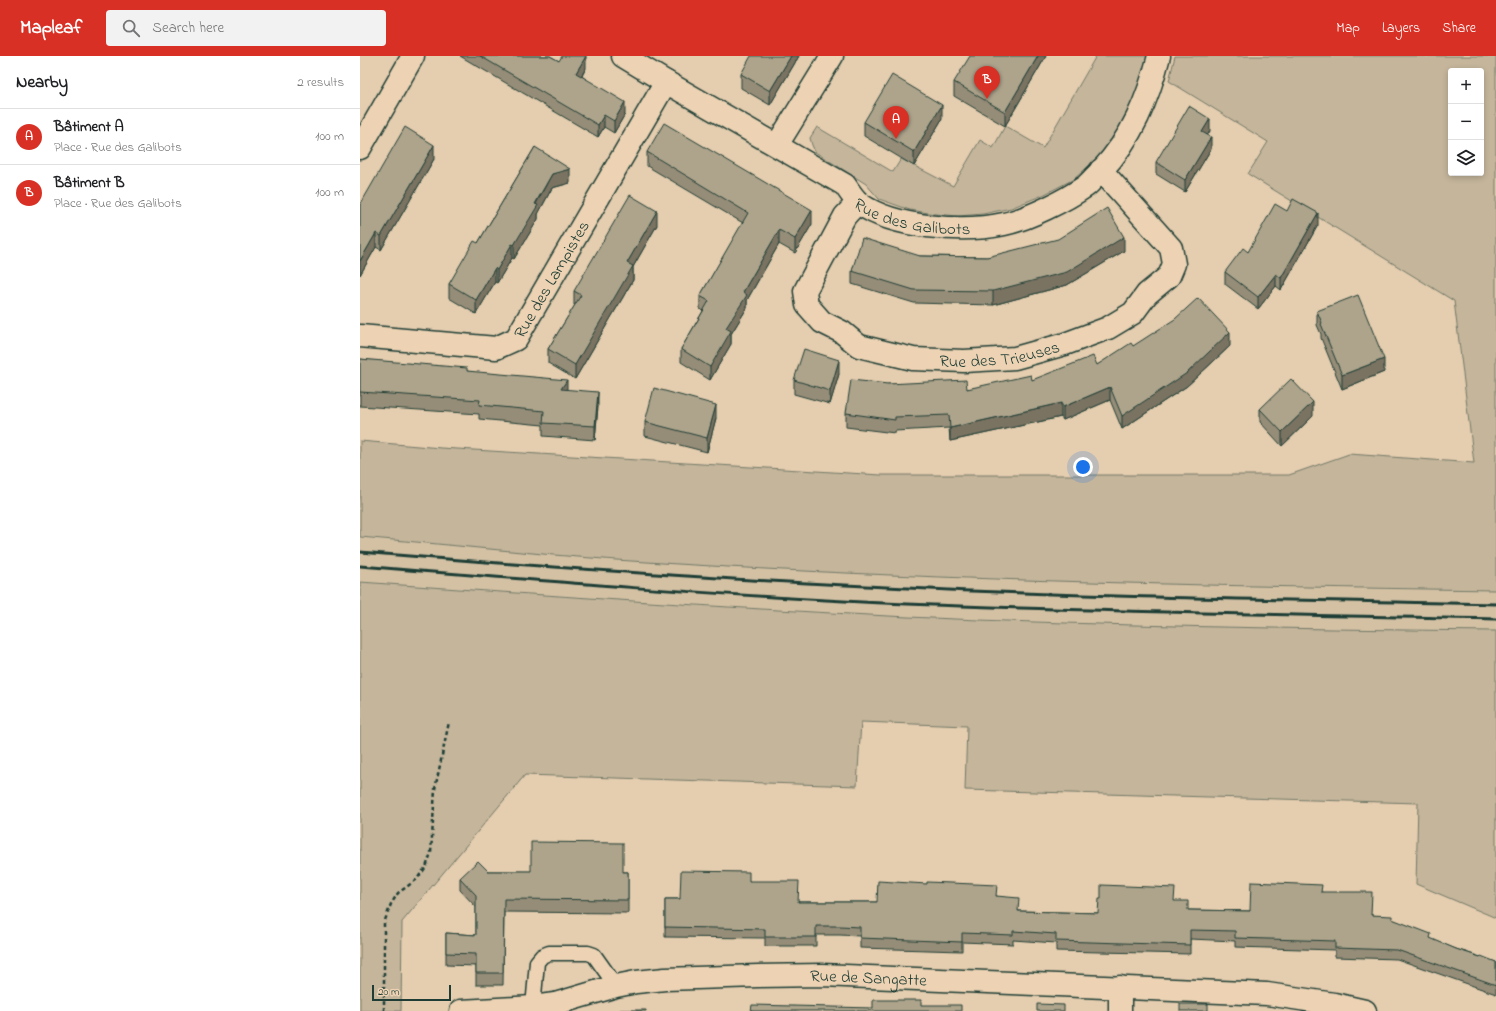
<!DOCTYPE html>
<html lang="en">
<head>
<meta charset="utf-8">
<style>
	body { margin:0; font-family:"Indie Flower",sans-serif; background:#f2f2f2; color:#202124 }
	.controls { position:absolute; right:12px; top:12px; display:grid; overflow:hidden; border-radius:4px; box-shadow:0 2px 6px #0003 }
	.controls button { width:36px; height:36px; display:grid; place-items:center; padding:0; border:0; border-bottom:1px solid #e0e0e0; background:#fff; color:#202124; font:20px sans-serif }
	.scale { position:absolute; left:12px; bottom:10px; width:79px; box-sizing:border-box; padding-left:4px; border:2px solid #1f3d34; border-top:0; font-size:11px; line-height:14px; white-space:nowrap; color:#1f3d34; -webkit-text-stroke:3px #edd3b4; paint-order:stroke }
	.you { position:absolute; left:723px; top:411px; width:14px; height:14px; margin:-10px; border:3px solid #fff; border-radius:50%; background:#1a73e8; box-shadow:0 0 0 6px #1a73e833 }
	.badge { display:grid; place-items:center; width:26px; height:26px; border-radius:50%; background:#d93025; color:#fff; font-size:13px; font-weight:700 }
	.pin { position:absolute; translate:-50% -33px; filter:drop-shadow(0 1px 2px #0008) }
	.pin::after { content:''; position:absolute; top:21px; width:14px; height:12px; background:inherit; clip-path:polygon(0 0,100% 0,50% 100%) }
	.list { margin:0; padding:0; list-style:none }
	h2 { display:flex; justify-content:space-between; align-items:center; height:52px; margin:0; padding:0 16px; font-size:17px }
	h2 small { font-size:13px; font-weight:400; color:#757577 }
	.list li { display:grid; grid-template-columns:26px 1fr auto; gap:12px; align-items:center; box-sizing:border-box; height:56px; padding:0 16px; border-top:1px solid #e0e0e0 }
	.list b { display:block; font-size:15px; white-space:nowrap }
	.list p { margin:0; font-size:13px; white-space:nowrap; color:#757577 }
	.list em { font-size:13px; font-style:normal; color:#757577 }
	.icon { flex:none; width:22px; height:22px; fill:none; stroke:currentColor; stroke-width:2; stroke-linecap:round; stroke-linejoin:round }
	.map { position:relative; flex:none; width:1136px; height:955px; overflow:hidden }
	header { display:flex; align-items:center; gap:24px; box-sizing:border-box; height:56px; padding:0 20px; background:#d93025; color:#fff }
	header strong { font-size:19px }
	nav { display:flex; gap:22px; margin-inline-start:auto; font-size:14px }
	.search { width:280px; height:36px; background:#f2f2f2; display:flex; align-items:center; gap:10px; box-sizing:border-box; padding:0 14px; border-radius:4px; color:#757577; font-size:15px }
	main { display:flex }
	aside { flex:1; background:#fff }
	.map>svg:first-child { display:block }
</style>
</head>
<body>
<header>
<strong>Mapleaf</strong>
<div class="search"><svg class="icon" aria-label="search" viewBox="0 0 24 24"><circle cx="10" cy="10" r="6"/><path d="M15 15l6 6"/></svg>Search here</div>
<nav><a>Map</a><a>Layers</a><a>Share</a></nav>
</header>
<main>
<aside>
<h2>Nearby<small>2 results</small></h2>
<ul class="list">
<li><span class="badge">A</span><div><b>Bâtiment A</b><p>Place · Rue des Galibots</p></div><em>100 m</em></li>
<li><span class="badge">B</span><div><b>Bâtiment B</b><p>Place · Rue des Galibots</p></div><em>100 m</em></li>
</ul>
</aside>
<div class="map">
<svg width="1136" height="955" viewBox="0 0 1136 955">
	<rect width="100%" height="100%" fill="#e5cdaf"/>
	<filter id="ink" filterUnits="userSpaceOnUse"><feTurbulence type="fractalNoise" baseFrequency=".025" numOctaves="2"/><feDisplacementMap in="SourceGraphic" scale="8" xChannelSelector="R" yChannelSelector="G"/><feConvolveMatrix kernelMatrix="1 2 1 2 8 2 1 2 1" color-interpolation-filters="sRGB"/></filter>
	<g filter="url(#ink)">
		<path fill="#d4c1a4" d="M 0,481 L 255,504 L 553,520 L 930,531 L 1136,534 L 1136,575 L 926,573 L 751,569 L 547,561 L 257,544 L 0,526 Z"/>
		<path fill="#c4b59b" stroke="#727968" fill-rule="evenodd" d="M 736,0 L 789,0 L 782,26 L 757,78 L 736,104 L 714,123 L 683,139 L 651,152 L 623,158 L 598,160 L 575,158 L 550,154 L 519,143 L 506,128 L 455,96 L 452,89 L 450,82 L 457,71 L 533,116 L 541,103 L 593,130 L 620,84 L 633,92 L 645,70 L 683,92 Z
			M 815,0 L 1136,0 L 1136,534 C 843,530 549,524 256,504 C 171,498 85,488 0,481 L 0,385 L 81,392 L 521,419 L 929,419 L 989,398 L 1114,407 L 1094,245 L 888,118 L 908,86 L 809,25 ZM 1091,15 L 1121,15 L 1121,117 L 1091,117 Z
			M 0,526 C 182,539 365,552 548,561 C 744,570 940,573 1136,575 L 1136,862 L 1056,828 L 1058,747 L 605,734 L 607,670 L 501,666 L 497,730 L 165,719 L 42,866 L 41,955 L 0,955 Z"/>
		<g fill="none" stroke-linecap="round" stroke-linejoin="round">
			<g stroke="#1f3d34" stroke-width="17">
				<path id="lane" d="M 173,951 L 177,906 L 182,900 L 189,897 L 228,897 L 234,899 L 256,930"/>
			</g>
			<g stroke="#1f3d34" stroke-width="25">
				<g id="street">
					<path id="s1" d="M 263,0 L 306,26 L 485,129 C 489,135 494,143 500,148 C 534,172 604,177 644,168 C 668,163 706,144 726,130 C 731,126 736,119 741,115 C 772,82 788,43 799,0"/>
					<path d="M 417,89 L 472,0"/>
					<path d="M 0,92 L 53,0"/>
					<path id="s2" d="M 498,146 L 485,160 L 445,235 L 447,249 L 462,266 L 482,276 L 499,290 L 553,303 L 604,305 L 655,302 L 705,288 L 748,272 L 773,257 L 787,238 L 809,220 L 814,208 L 811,192 L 741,114"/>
					<path id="s3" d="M 0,280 L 136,292 L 156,283 L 306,26"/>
					<path d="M 760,931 L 760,955"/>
					<path id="s4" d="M 101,955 L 173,951 L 195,948 L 256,930 L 276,926 L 305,923 L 398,920 L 462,919 L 907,938 L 974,948 L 1005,955"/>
				</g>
			</g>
			<path stroke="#1f3d34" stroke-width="2.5" stroke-dasharray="4 3" stroke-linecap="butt" d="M 24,955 L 24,867 L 31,848 L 38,837 L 56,824 L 66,811 L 71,797 L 75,733 L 89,666"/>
			<use href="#lane" stroke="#edd3b4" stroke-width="14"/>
			<use href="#street" stroke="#edd3b4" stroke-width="22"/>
			<path stroke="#1f3d34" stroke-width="3" d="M 0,496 C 182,511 365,524 547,532 C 744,542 940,544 1136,548
				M 0,510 C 182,525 365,540 547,548 C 744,556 940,559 1136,563"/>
		</g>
		<path fill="#968d78" stroke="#1f3d34" d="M 100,0 L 190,0 L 199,5 L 226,12 L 222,20 L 265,58 L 254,77 L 244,71 L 238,81 Z
			M 439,0 L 410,49 L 381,32 L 381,18 Z
			M 686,0 L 645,70 L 594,40 L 594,26 Z
			M 582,63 L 554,110 L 504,80 L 504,66 Z
			M 850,75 L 847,79 L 851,93 L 825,136 L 796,118 L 796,106 Z
			M 175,91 L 210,127 L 192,132 L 178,158 L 178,163 L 154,203 L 152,202 L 137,227 L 135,226 L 116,258 L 89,242 L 89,228 L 118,187 Z
			M 287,96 L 452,168 L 435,197 L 419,188 L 387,244 L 387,252 L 371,278 L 371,288 L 350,324 L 321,306 L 321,293 L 343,255 L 340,253 L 340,240 L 383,167 L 287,110 Z
			M 74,103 L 21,194 L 16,191 L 0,219 L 0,149 Z
			M 927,155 L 958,169 L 921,234 L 916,230 L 898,253 L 865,228 L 865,216 L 888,196 Z
			M 297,169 L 273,211 L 273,224 L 215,323 L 188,307 L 188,293 L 215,249 L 214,249 L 214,235 Z
			M 764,195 L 707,229 L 633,249 L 554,247 L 492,228 L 492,215 L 560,200 L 627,201 Z
			M 957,255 L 1024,316 L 982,333 L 961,282 L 961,278 L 957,269 Z
			M 773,290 L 870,290 L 827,330 L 762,373 L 750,344 L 703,364 L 701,361 L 590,385 L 589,372 L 535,375 L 535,377 L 486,371 L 486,357 L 528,328 L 607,333 L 672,324 L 737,309 Z
			M 0,303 L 107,315 L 207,334 L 238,350 L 235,384 L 183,380 L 183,369 L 119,363 L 119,358 L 0,350 Z
			M 479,318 L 470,348 L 434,338 L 434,324 Z
			M 900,353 L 953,360 L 922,390 L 900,366 Z
			M 356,362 L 347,396 L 285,380 L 285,366 Z
			M 128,815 L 268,816 L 268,857 L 144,856 L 143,929 L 116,929 L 116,910 L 86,909 L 86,877 L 116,879 L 116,851 L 100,834 L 100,822 Z
			M 389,825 L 439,846 L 517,846 L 637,840 L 659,855 L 738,857 L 814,845 L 828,854 L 890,855 L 962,836 L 1012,859 L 1032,863 L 1071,883 L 1096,893 L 1136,906 L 1136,938 L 1037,903 L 975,901 L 975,894 L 875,891 L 875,885 L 830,883 L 830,898 L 696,895 L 696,887 L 653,884 L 653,888 L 602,886 L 602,895 L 500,892 L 500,880 L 480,879 L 456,879 L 456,890 L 405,890 L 405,882 L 305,881 L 305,843 L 320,843 Z"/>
		<path fill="#7a7362" stroke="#1f3d34" d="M 226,0 L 226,12 L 216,29 L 216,17 Z
			M 431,0 L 439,0 L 410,49 L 410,35 Z
			M 678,0 L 686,0 L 645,70 L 645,56 Z
			M 265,46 L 265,58 L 254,77 L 254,65 Z
			M 582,49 L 582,63 L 554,110 L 554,96 Z
			M 244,59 L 244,71 L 238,81 L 238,69 Z
			M 850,63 L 850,75 L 842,88 L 842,76 Z
			M 851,81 L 851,93 L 825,136 L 825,124 Z
			M 74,89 L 74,103 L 21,194 L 21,180 Z
			M 210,113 L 210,127 L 192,132 L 178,158 L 178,163 L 154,203 L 154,189 L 192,118 Z
			M 452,154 L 452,168 L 435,197 L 435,183 Z
			M 297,155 L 297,169 L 273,211 L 273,224 L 215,323 L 215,309 L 267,207 Z
			M 958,157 L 958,169 L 921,234 L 921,222 Z
			M 419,174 L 419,188 L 387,244 L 387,252 L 371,278 L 371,288 L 350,324 L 350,311 L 366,272 L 383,236 Z
			M 16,177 L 16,191 L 0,219 L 0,205 Z
			M 764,181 L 764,195 L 707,229 L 633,249 L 633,235 Z
			M 152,188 L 152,202 L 137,227 L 137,214 Z
			M 135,212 L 135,226 L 116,258 L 116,244 Z
			M 916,218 L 916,230 L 898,253 L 898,241 Z
			M 870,276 L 870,290 L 827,330 L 762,373 L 762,360 Z
			M 1024,303 L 1024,316 L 982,333 L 982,319 Z
			M 479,304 L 479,318 L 470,348 L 470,335 Z
			M 207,324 L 207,338 L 201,333 Z
			M 750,331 L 750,344 L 703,364 L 703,351 Z
			M 238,336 L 238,350 L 235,384 L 235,370 Z
			M 953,346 L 953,360 L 922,390 L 922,376 Z
			M 701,347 L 701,361 L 590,385 L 590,372 Z
			M 356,349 L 356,362 L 347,396 L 347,382 Z"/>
		<path fill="#aea48c" stroke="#1f3d34" d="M 120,0 L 190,0 L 199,5 L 202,0 L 226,0 L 216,17 L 265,46 L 254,65 L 244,59 L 238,69 Z
			M 391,0 L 431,0 L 410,35 L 381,18 Z
			M 610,0 L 678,0 L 645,56 L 594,26 Z
			M 532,19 L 582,49 L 554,96 L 504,66 Z
			M 829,50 L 850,63 L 842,76 L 851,81 L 825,124 L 796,106 Z
			M 304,67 L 452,154 L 435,183 L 419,174 L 383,236 L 387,239 L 366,272 L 371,275 L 350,311 L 321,293 L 349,245 L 340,240 L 388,157 L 287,96 Z
			M 45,71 L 74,89 L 21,180 L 16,177 L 0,205 L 0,149 Z
			M 175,91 L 210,113 L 192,118 L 175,148 L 178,149 L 154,189 L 152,188 L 137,214 L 135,212 L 116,244 L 89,228 L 114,185 L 118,187 Z
			M 270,139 L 297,155 L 267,207 L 273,210 L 215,309 L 188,293 L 221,239 L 214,235 Z
			M 933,143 L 958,157 L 921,222 L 916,218 L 898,241 L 865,216 L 883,192 L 888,196 L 915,148 L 927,155 Z
			M 747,152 L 764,181 L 707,216 L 633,235 L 554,234 L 492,215 L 502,182 L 560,200 L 627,201 L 698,183 Z
			M 998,239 L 1024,303 L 982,319 L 961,268 L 962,267 L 957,255 Z
			M 838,242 L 870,276 L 827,317 L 762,360 L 750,331 L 703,351 L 701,347 L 590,372 L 589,359 L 535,361 L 535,364 L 486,357 L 491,324 L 528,328 L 606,324 L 607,333 L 671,319 L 672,324 L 733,300 L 737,309 L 771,287 L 773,290 L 815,263 Z
			M 444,293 L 479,304 L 470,335 L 434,324 Z
			M 0,303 L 107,312 L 107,315 L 207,324 L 201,333 L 238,336 L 235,370 L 183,367 L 184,355 L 119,349 L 120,344 L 0,336 Z
			M 931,323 L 953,346 L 922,376 L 900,353 Z
			M 294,332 L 356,349 L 347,382 L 285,366 Z
			M 171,786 L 263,787 L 263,816 L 268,816 L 268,844 L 144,843 L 143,917 L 116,917 L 116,898 L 86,897 L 86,877 L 116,879 L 116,839 L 100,822 L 118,805 L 128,815 L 171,815 Z
			M 321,815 L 389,816 L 389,825 L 439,825 L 438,846 L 517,846 L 518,825 L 567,828 L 567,826 L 637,829 L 636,840 L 659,842 L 658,855 L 738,857 L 739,843 L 741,843 L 741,829 L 815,832 L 814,845 L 828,845 L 828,854 L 890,855 L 891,826 L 962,829 L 961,836 L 1012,836 L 1011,859 L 1032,860 L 1032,863 L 1071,878 L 1070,882 L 1096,893 L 1120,901 L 1121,900 L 1136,906 L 1136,929 L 1037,894 L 975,892 L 975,885 L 875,882 L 875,875 L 830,874 L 830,889 L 696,885 L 696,878 L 653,875 L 653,879 L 602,877 L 602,886 L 500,882 L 500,871 L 480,870 L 456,870 L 456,881 L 405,881 L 405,873 L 305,871 L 305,843 L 320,843 Z
			M 513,944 L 561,944 L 561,949 L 601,949 L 601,955 L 391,955 L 392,949 L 513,952 Z
			M 677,948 L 704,949 L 704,955 L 677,955 Z
			M 820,948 L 848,948 L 848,955 L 820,955 Z
			M 260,954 L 286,954 L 286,955 L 260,955 Z"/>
	</g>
	<g text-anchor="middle" stroke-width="3.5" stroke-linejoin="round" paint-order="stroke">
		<g font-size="17" fill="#1f3d34" stroke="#edd3b4">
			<text dy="6" stroke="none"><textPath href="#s1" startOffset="336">Rue des Galibots</textPath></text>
			<text dy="6" stroke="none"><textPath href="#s3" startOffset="228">Rue des Lampistes</textPath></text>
			<text dy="6" stroke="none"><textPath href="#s2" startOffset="328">Rue des Trieuses</textPath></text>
			<text dy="6" stroke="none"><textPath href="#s4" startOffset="411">Rue de Sangatte</textPath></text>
		</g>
	</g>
</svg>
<div class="controls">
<button>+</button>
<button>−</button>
<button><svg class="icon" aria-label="layers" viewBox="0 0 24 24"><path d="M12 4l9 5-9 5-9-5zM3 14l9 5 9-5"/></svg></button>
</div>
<div class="scale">20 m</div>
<div class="you"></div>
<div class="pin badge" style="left:536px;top:83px">A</div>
<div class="pin badge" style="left:627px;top:43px">B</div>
</div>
</main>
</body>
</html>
